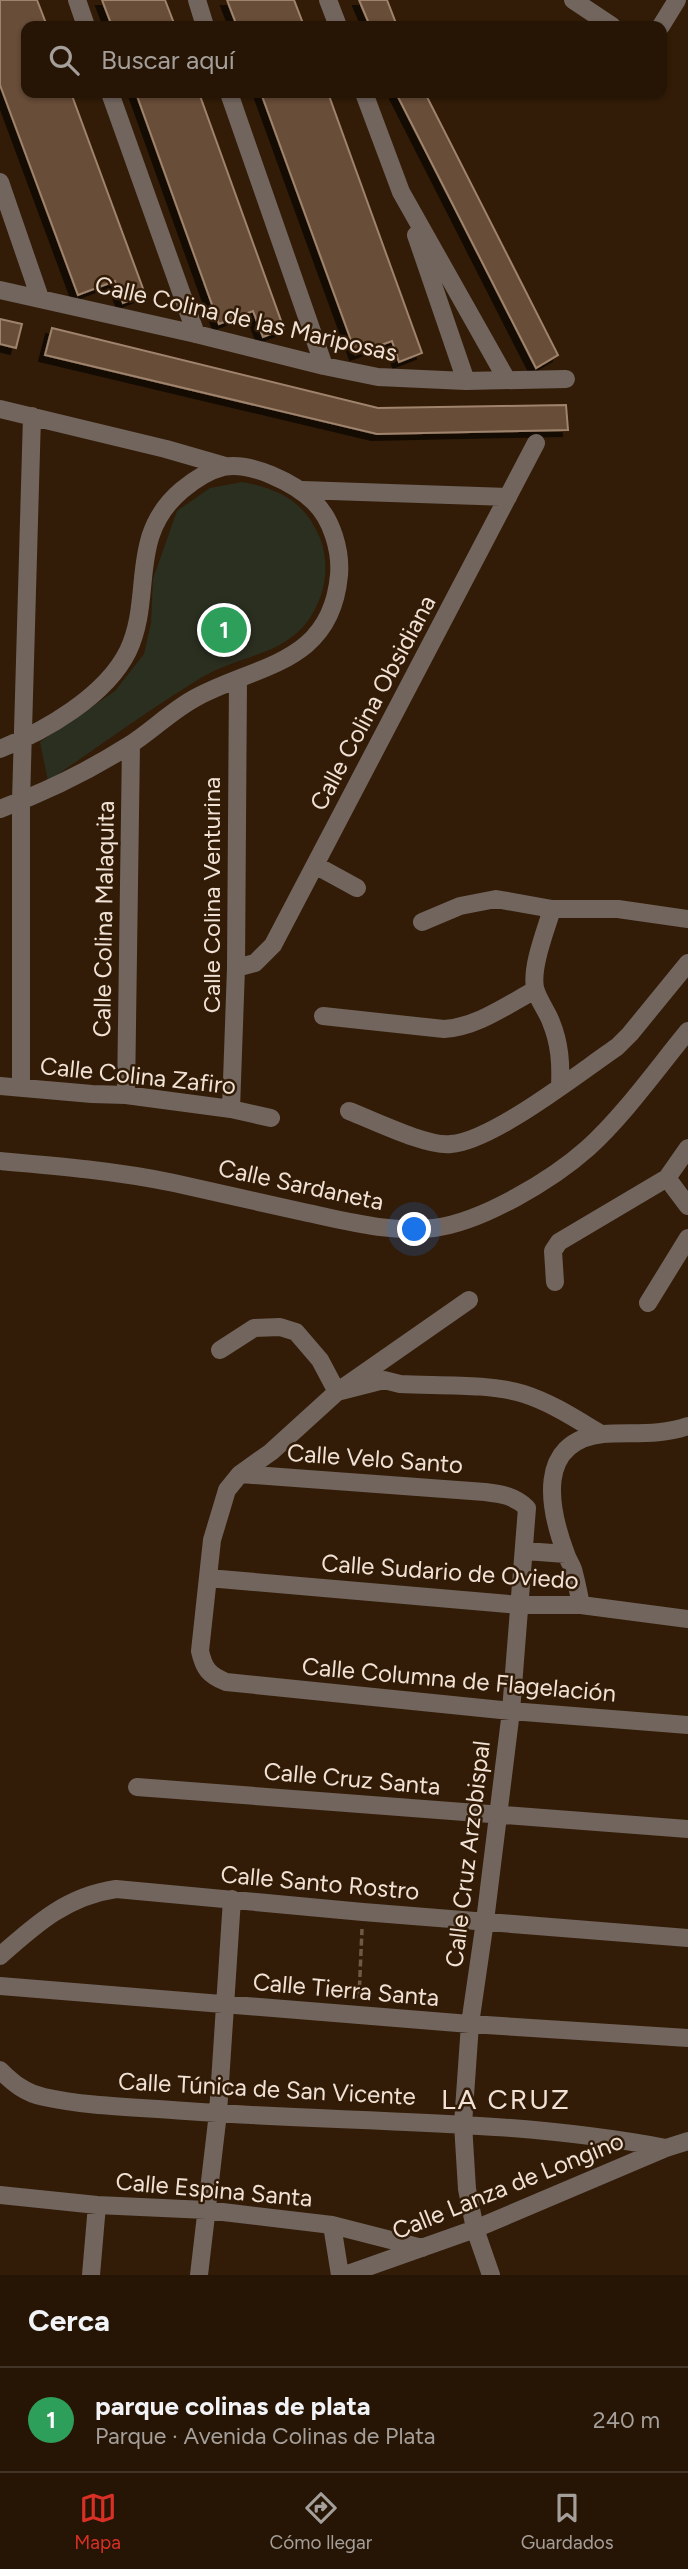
<!DOCTYPE html>
<html lang="es">
<head>
<meta charset="utf-8">
<style>
	body { margin:0; font-family:Figtree,sans-serif; background:#322213; color:#f1f3f6 }
	.you { position:absolute; left:415px; top:1230px; width:24px; height:24px; margin:-18px; border:5px solid #fff; border-radius:50%; background:#1a73e8; box-shadow:0 0 0 10px #1a73e833 }
	.badge { display:grid; place-items:center; width:46px; height:46px; border-radius:50%; background:#d93025; color:#fff; font-size:23px; font-weight:700 }
	.pin { position:absolute; translate:-50% -50%; border:4px solid #fff; box-shadow:0 2px 7px #0006 }
	.list { margin:0; padding:0; list-style:none }
	h2 { display:flex; justify-content:space-between; align-items:center; height:91px; margin:0; padding:0 28px; font-size:30px }
	h2 small { font-size:23px; font-weight:400; color:#a49f9a }
	.list li { display:grid; grid-template-columns:46px 1fr auto; gap:21px; align-items:center; box-sizing:border-box; height:105px; padding:0 28px; border-top:2px solid #423427 }
	.list b { display:block; font-size:26px; white-space:nowrap }
	.list p { margin:0; font-size:23px; white-space:nowrap; color:#a49f9a }
	.list em { font-size:23px; font-style:normal; color:#a49f9a }
	.icon { flex:none; width:38px; height:38px; fill:none; stroke:currentColor; stroke-width:2; stroke-linecap:round; stroke-linejoin:round }
	.map { position:relative; flex:none; width:688px; height:2275px; overflow:hidden }
	.search { position:absolute; background:#261505; box-shadow:0 2px 5px #0004; left:21px; right:21px; top:21px; height:77px; display:flex; align-items:center; gap:18px; box-sizing:border-box; padding:0 24px; border-radius:14px; color:#a49f9a; font-size:26px }
	.sheet { height:196px; background:#261505 }
	nav { display:flex; justify-content:space-around; align-items:center; box-sizing:border-box; height:98px; border-top:2px solid #423427; background:#261505; font-size:19px; color:#a49f9a }
	nav a { display:grid; justify-items:center; gap:4px }
	nav .on { color:#d93025 }
	.map>svg:first-child { display:block }
</style>
</head>
<body>
<div class="map">
<svg width="688" height="2275" viewBox="0 0 688 2275">
	<defs>
		<filter id="shadow"><feDropShadow dx="-6" dy="6" stdDeviation="0" flood-color="#0009"/></filter>
	</defs>
	<rect width="100%" height="100%" fill="#321c07"/>
	<path fill="#2b2f20" d="M 242,482 C 280,489 304,501 320,538 C 327,555 327,578 321,595 C 299,658 246,650 199,679 C 147,711 98,747 48,781 L 40,742 L 115,691 L 144,654 L 151,623 L 153,579 L 177,511 L 210,488 Z"/>
	<path fill="#674d38" stroke="#9f836c" stroke-width="2" filter="url(#shadow)" d="M 0,0 L 37,0 L 47,26 L 26,26 L 26,93 L 71,93 L 145,294 L 123,303 L 115,281 L 78,295 L 0,85 Z
		M 102,0 L 165,0 L 175,26 L 112,26 Z
		M 227,0 L 294,0 L 304,26 L 237,26 Z
		M 359,0 L 387,0 L 397,26 L 370,26 Z
		M 136,93 L 199,93 L 284,329 L 263,337 L 253,311 L 219,324 Z
		M 261,93 L 328,93 L 422,353 L 399,362 L 392,341 L 356,354 Z
		M 396,93 L 425,93 L 558,355 L 536,368 Z
		M 0,319 L 22,324 L 16,348 L 0,344 Z
		M 52,328 L 378,408 L 566,405 L 568,430 L 377,434 L 45,355 Z"/>
	<g fill="none" stroke-linecap="round" stroke-linejoin="round">
		<path stroke="#6d5946" stroke-width="3.5" stroke-dasharray="7 3.5" stroke-linecap="butt" d="M 359,1998 L 362,1929"/>
		<path stroke="#72655e" stroke-width="18" d="M 77,0 L 86,26
			M 197,0 L 205,26
			M 328,0 L 338,26
			M 573,0 L 612,26
			M 661,26 L 677,0
			M 110,93 L 196,334
			M 229,93 L 324,366
			M 364,93 L 401,192 L 507,380
			M 0,182 L 40,298
			M 416,235 L 466,381
			M 0,290 L 196,334 L 324,366 L 378,377 L 466,381 L 566,379
			M 0,409 L 166,449 L 225,466
			M 302,490 L 508,497
			M 0,749 C 45,731 106,696 128,651 C 154,596 127,536 182,490 C 194,480 207,471 223,467 C 250,461 295,483 314,502 C 332,519 341,551 339,575 C 331,664 259,664 197,697 C 172,710 152,731 128,746 C 87,772 45,792 0,809
			M 315,865 L 357,888
			M 552,909 C 546,930 531,966 535,988 C 538,1000 547,1011 551,1022 C 560,1044 561,1064 560,1086
			M 422,922 L 460,906 L 496,899 L 552,909 L 618,909 L 688,919
			M 236,968 L 255,963 L 273,945 L 536,443
			M 323,1016 L 444,1029 C 477,1027 507,1005 535,990
			M 0,1086 L 92,1094 L 126,1095 L 231,1109 L 271,1118
			M 21,1088 L 21,801 L 32,416
			M 126,1095 L 131,744
			M 231,1109 L 236,968 L 238,680
			M 349,1111 C 373,1120 427,1147 451,1144 C 493,1141 580,1072 617,1047 L 630,1034 L 688,963
			M 0,1161 C 58,1166 117,1171 174,1183 C 219,1193 263,1203 308,1213 C 350,1222 391,1233 434,1228 C 482,1222 552,1180 588,1148 C 625,1114 656,1070 688,1031
			M 667,1178 L 688,1206
			M 555,1282 L 553,1251 L 559,1242 L 667,1178 L 688,1148
			M 469,1300 L 337,1392 L 271,1452 L 240,1474 L 227,1490 L 212,1540 L 200,1651 C 204,1669 209,1675 226,1682 L 511,1711 L 688,1725
			M 648,1303 L 688,1238
			M 220,1350 L 254,1328 L 280,1327 L 296,1332 L 320,1360 L 337,1392 L 384,1380 L 400,1384 C 436,1386 490,1383 524,1394 C 552,1403 576,1419 601,1434
			M 240,1474 L 485,1492 C 502,1494 515,1496 527,1508 L 511,1711 L 485,1921 L 470,2024 L 463,2124 L 467,2189 L 475,2229 L 491,2275
			M 525,1551 L 566,1554
			M 208,1578 L 520,1605 L 581,1605 L 688,1619
			M 581,1605 C 579,1595 577,1584 574,1573 C 573,1566 568,1561 566,1554 C 549,1509 535,1441 603,1434 C 631,1432 660,1436 688,1426
			M 137,1787 L 688,1829
			M 0,1956 C 36,1924 67,1896 116,1889 L 363,1912 L 688,1938
			M 0,1986 L 470,2024 L 688,2038
			M 0,2070 C 13,2083 25,2093 44,2097 C 90,2107 139,2107 186,2111 C 346,2123 508,2118 666,2148
			M 0,2195 L 97,2205 L 206,2210 L 332,2225 L 422,2248
			M 332,2225 L 340,2275
			M 91,2275 L 97,2205
			M 199,2275 L 218,2113 L 232,1899
			M 345,2275 L 475,2229 L 666,2148 L 688,2141"/>
	</g>
	<g text-anchor="middle" stroke-width="5" stroke-linejoin="round" paint-order="stroke">
		<g font-size="24" fill="#f1e2d5" stroke="#321c07">
			<text transform="translate(246 319) rotate(13)" y="8">Calle Colina de las Mariposas</text>
			<text transform="translate(373 703) rotate(-62)" y="8">Calle Colina Obsidiana</text>
			<text transform="translate(212 895) rotate(-90)" y="8">Calle Colina Venturina</text>
			<text transform="translate(104 919) rotate(-89)" y="8">Calle Colina Malaquita</text>
			<text transform="translate(138 1076) rotate(6)" y="8">Calle Colina Zafiro</text>
			<text transform="translate(301 1185) rotate(12)" y="8">Calle Sardaneta</text>
			<text transform="translate(375 1459) rotate(4)" y="8">Calle Velo Santo</text>
			<text transform="translate(450 1572) rotate(4)" y="8">Calle Sudario de Oviedo</text>
			<text transform="translate(459 1680) rotate(5)" y="8">Calle Columna de Flagelación</text>
			<text transform="translate(352 1779) rotate(5)" y="8">Calle Cruz Santa</text>
			<text transform="translate(468 1854) rotate(-83)" y="8">Calle Cruz Arzobispal</text>
			<text transform="translate(320 1883) rotate(5)" y="8">Calle Santo Rostro</text>
			<text transform="translate(346 1990) rotate(5)" y="8">Calle Tierra Santa</text>
			<text transform="translate(267 2089) rotate(3)" y="8">Calle Túnica de San Vicente</text>
			<text transform="translate(508 2186) rotate(-22)" y="8">Calle Lanza de Longino</text>
			<text transform="translate(214 2190) rotate(5)" y="8">Calle Espina Santa</text>
		</g>
		<g font-size="28" letter-spacing="2" fill="#f1e2d5" stroke="#321c07">
			<text x="506" y="2109">LA CRUZ</text>
		</g>
	</g>
</svg>
<div class="you"></div>
<div class="pin badge" style="left:224px;top:630px;background:#2e9e5b">1</div>
<div class="search"><svg class="icon" aria-label="search" viewBox="0 0 24 24"><circle cx="10" cy="10" r="6"/><path d="M15 15l6 6"/></svg>Buscar aquí</div>
</div>
<section class="sheet">
<h2>Cerca<small></small></h2>
<ul class="list">
<li><span class="badge" style="background:#2e9e5b">1</span><div><b>parque colinas de plata</b><p>Parque · Avenida Colinas de Plata</p></div><em>240 m</em></li>
</ul>
</section>
<nav>
<a class="on"><svg class="icon" aria-label="map" viewBox="0 0 24 24"><path d="M3 6l6-2 6 2 6-2v14l-6 2-6-2-6 2zM9 4v14M15 6v14"/></svg>Mapa</a>
<a><svg class="icon" aria-label="directions" viewBox="0 0 24 24"><path d="M12 3l9 9-9 9-9-9zM9 14v-3h6M13 9l2 2-2 2"/></svg>Cómo llegar</a>
<a><svg class="icon" aria-label="saved" viewBox="0 0 24 24"><path d="M7 4h10v16l-5-4-5 4z"/></svg>Guardados</a>
</nav>
</body>
</html>
